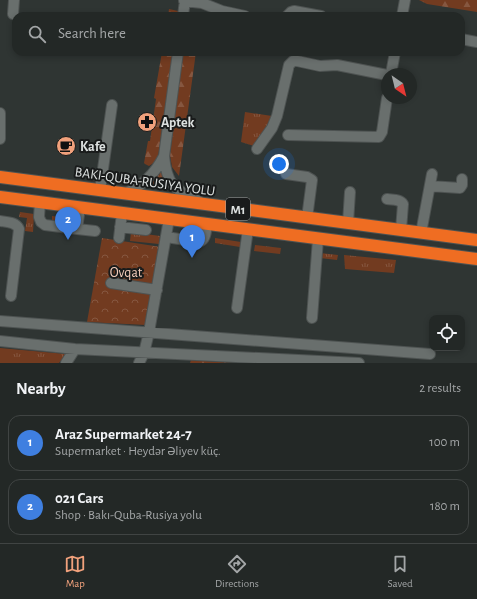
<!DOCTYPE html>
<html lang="en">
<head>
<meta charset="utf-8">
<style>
	body { margin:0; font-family:"Alegreya Sans",sans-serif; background:#2f3432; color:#f1f3f6 }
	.controls { position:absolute; right:12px; bottom:12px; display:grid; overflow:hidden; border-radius:8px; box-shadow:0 2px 6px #0003 }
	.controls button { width:36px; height:36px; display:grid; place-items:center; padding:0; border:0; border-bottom:1px solid #404443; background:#232826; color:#f1f3f6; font:20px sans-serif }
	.compass { position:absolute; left:381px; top:68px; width:36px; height:36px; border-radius:50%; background:#232826; box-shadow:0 2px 6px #0003; rotate:145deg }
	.you { position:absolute; left:279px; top:164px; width:14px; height:14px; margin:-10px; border:3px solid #fff; border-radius:50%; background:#1a73e8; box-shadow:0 0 0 6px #1a73e833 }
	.badge { display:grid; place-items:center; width:26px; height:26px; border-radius:50%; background:#f1a17c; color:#fff; font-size:13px; font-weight:700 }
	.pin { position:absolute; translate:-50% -33px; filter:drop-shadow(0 1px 2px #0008) }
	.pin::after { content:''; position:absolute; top:21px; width:14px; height:12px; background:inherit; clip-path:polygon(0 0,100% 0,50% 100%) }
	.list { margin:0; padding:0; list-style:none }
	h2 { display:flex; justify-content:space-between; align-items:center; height:52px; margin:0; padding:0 16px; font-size:17px }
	h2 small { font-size:13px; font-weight:400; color:#a3a6a7 }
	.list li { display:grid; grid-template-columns:26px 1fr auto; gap:12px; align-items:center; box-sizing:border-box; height:56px; margin:0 8px 8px; padding:0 8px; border:1px solid #404443; border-radius:12px }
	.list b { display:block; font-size:15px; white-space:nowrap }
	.list p { margin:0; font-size:13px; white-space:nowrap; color:#a3a6a7 }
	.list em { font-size:13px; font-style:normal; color:#a3a6a7 }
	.icon { flex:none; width:22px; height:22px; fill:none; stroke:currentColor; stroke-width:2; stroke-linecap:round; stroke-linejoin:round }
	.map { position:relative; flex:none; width:477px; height:363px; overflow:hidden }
	.search { position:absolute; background:#232826; box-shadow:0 2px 6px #0003; left:12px; right:12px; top:12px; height:44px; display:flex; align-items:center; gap:10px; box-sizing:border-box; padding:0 14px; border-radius:12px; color:#a3a6a7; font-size:15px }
	.sheet { height:180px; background:#232826 }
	nav { display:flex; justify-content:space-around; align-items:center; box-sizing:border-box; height:56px; border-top:1px solid #404443; background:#232826; font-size:11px; color:#a3a6a7 }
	nav a { display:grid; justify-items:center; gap:2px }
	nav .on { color:#f1a17c }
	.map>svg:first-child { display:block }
</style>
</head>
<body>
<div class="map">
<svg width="477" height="363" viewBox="0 0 477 363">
	<defs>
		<pattern id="grass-tufts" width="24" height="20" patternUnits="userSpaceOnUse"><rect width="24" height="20" fill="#723b20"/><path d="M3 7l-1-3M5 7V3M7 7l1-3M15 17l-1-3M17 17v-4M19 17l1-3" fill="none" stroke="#865740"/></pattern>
		<pattern id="forest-firs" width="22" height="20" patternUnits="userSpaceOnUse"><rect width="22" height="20" fill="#723b20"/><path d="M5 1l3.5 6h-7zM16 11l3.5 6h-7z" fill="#865740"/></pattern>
		<pattern id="park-crowns" width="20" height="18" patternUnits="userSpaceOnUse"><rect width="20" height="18" fill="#723b20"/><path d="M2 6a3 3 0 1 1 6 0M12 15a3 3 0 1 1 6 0" fill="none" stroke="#865740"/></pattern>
	</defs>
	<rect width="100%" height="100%" fill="#2f3533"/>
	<path fill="url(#grass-tufts)" d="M 245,112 L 272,116 L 270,124 L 254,146 L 241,142 Z
		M 161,169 L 171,188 L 147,185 Z
		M 20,212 L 34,214 L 33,232 L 25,231 L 27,218 L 19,217 Z
		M 52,216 L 69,218 L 68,223 L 52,221 Z
		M 131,232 L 160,236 L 159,244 L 130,241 Z
		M 215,238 L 241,242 L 240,247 L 215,243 Z
		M 255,245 L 281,248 L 280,254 L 254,251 Z
		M 320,253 L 338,255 L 337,260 L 320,258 Z
		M 344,255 L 396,260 L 394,273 L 345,269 Z
		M 0,348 L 66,354 L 59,363 L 0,363 Z"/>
	<path fill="url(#forest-firs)" d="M 419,0 L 477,0 L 477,12 L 427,4 Z
		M 169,9 L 178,11 L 178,16 L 168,16 Z
		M 162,52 L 173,52 L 158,157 L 155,162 L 149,166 L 145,164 L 144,163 L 148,141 L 150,141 L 156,99 L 154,98 Z
		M 183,52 L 196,52 L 179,176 L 172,167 L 170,155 Z
		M 191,360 L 233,363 L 190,363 Z"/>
	<path fill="url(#park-crowns)" d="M 102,238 L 161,247 L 146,325 L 87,322 Z"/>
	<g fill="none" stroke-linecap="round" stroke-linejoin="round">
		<g stroke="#4e5352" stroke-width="12">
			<path id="minor" d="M 184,1 L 202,3 L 222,11 L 245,16
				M 13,14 L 14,0
				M 183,16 L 185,0
				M 287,16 L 291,12 L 294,11 L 321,16
				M 402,16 L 405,0
				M 461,39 L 477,42
				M 178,52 L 164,156 C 167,187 175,189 200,202
				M 391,74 L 395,52
				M 0,113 L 0,139
				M 288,135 L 379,137 L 382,132 L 387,98
				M 257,149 L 272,128 L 277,116 L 289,65 L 293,61 L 297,61 L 320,66 L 337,65 L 387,75
				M 286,174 L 307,177 L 312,180 L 307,218
				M 430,186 L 460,188 L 462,185 L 462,179
				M 100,190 L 112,105
				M 124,194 C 143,186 155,174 164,156
				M 387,199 C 393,200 400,199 403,204 L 401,230
				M 40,202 L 39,217 L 41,222 L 45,225 L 77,229 L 80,207
				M 0,221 C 7,222 16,222 19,229 L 11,296
				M 348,223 L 350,192
				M 120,227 L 146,230
				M 77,229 L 95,231
				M 421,233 L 432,174
				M 166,237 L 199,242 C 206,240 206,231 207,224
				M 119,238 L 122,213
				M 111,283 L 157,290
				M 237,308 L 248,229
				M 312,318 L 318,239
				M 0,321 L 430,354
				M 0,341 L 75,349 L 359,363
				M 66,363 L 75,349
				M 139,363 L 144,353 L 149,332 L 169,219"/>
		</g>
		<g stroke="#4e5352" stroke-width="14">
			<path id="highway" d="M 0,177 L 477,240
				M 0,197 L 477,259"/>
		</g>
		<use href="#minor" stroke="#696f6d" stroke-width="10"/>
		<use href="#highway" stroke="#ef6d22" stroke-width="12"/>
	</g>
	<defs>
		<g id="pharmacy-disc" transform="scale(1)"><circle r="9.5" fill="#f1a17c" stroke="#191b1b"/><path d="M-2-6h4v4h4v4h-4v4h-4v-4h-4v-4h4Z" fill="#111"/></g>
		<g id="cafe-disc" transform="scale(1)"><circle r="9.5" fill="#f1a17c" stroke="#191b1b"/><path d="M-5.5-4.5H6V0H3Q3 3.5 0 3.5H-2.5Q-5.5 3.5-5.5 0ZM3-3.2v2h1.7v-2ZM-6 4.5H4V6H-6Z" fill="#111"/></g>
	</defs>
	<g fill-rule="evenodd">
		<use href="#pharmacy-disc" x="147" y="122"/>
		<use href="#cafe-disc" x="66" y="146"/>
	</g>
	<g text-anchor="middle" stroke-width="4" stroke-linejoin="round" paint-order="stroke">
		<rect fill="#191b1b" stroke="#a2a5a4" stroke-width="1" x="226" y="198" width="24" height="22" rx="3"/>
		<g font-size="13" font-weight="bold" fill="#dce0df">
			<text x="238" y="214">M1</text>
		</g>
		<g font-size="14" font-weight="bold" fill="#dce0df" stroke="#191b1b" text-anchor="start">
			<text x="161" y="127">Aptek</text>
			<text x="80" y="151">Kafe</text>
		</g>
		<g font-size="14" fill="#dce0df" stroke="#191b1b">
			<text transform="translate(145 181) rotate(8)" y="5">BAKI-QUBA-RUSIYA YOLU</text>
		</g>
		<g font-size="14" fill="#f4cdbb" stroke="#191b1b">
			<text x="126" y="277">Ovqat</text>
		</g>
	</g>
</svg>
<div class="controls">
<button><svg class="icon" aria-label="locate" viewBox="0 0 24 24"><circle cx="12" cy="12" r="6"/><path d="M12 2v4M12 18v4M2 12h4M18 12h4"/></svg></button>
</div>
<svg class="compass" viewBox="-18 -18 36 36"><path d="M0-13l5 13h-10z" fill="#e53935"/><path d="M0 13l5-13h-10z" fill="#a3a6a7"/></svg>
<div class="you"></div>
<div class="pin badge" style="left:192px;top:258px;background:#3f7fe0">1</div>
<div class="pin badge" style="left:68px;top:240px;background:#3f7fe0">2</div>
<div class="search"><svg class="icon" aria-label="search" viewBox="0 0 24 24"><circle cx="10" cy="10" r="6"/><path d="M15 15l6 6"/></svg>Search here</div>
</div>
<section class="sheet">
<h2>Nearby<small>2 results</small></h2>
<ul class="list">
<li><span class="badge" style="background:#3f7fe0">1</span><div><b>Araz Supermarket 24-7</b><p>Supermarket · Heydər Əliyev küç.</p></div><em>100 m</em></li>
<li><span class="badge" style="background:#3f7fe0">2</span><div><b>021 Cars</b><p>Shop · Bakı-Quba-Rusiya yolu</p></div><em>180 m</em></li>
</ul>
</section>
<nav>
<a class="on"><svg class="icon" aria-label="map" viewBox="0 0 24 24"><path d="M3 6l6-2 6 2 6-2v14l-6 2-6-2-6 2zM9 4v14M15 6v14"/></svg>Map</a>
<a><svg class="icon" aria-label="directions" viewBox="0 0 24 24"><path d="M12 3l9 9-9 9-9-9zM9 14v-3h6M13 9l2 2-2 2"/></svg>Directions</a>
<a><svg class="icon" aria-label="saved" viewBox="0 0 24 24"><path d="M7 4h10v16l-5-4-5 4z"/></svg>Saved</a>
</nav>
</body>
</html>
